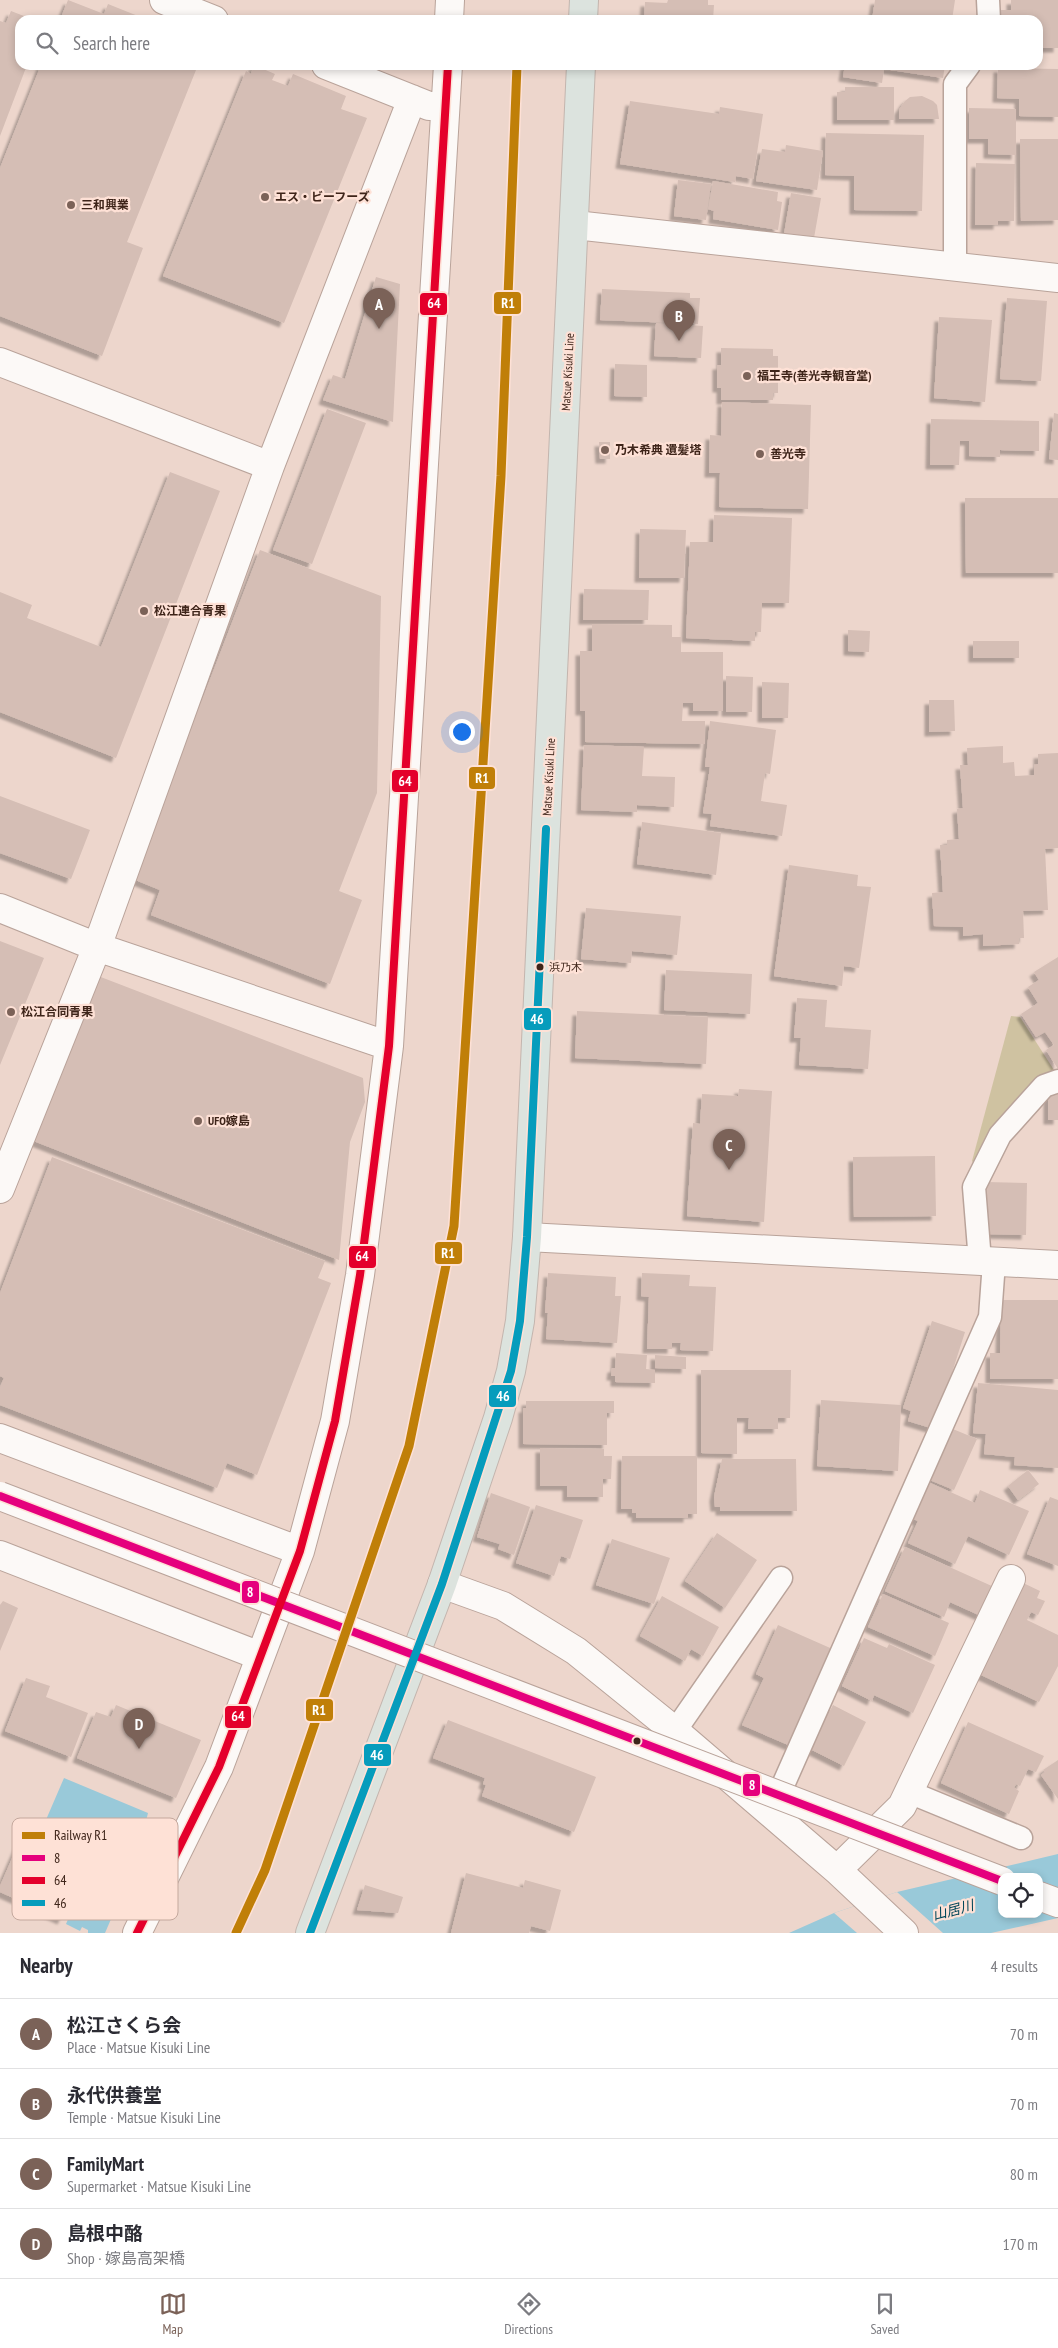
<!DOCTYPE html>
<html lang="en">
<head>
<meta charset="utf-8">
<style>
	body { margin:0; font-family:"PT Sans Narrow","Noto Sans JP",sans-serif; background:#f2f2f3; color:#2b2b33 }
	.controls { position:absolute; right:15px; bottom:15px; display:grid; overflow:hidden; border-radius:10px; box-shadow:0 2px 8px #0003 }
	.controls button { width:45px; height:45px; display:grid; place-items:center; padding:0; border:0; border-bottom:1px solid #e1e1e2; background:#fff; color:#2b2b33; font:25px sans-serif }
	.you { position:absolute; left:461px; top:731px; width:18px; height:18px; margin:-12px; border:4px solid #fff; border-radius:50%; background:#1a73e8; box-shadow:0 0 0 8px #1a73e833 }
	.badge { display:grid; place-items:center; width:32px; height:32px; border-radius:50%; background:#7b6258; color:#fff; font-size:16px; font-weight:700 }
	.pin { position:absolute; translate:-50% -41px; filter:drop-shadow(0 1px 2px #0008) }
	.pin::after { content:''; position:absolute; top:26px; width:18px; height:15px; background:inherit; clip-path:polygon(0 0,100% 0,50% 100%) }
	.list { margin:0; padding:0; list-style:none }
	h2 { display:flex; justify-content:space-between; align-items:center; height:65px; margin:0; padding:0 20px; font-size:21px }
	h2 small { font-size:16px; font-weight:400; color:#7c7c81 }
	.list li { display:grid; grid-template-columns:32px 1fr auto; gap:15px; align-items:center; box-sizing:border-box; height:70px; padding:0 20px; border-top:1px solid #e1e1e2 }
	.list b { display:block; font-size:19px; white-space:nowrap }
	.list p { margin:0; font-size:16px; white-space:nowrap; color:#7c7c81 }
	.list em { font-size:16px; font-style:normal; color:#7c7c81 }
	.icon { flex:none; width:28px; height:28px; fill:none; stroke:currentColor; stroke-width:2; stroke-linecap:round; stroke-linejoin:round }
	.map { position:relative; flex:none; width:1058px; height:1933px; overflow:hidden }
	.search { position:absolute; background:#fff; box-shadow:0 2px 8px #0003; left:15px; right:15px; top:15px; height:55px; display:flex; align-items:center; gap:12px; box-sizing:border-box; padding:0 18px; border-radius:15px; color:#7c7c81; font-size:19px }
	.sheet { height:345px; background:#fff }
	nav { display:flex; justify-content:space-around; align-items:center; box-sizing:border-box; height:70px; border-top:1px solid #e1e1e2; background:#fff; font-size:14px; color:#7c7c81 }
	nav a { display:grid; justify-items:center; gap:2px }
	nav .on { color:#7b6258 }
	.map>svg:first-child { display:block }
</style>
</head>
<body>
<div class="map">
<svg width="1058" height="1933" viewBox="0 0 1058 1933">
	<defs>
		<filter id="shadow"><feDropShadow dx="-4.5" dy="4.5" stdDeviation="1" flood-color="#0004"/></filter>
	</defs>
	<rect width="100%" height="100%" fill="#edd6cc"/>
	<path fill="#cfc2a1" d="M 1011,1016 L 1020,1017 L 1054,1070 L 1054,1073 L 974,1164 L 972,1161 Z"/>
	<path fill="#99c9d9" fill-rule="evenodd" d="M 64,1778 L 148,1813 L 146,1821 L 148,1823 L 146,1829 L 142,1828 L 139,1834 L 146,1838 L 105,1933 L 88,1933 L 88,1930 L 82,1927 L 80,1931 L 66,1924 L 91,1866 L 65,1854 L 67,1849 L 39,1836 Z
		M 1058,1854 L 1058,1918 L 991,1933 L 789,1933 L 834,1913 L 897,1892 ZM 1002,1877 L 1039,1877 L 1039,1914 L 1002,1914 Z"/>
	<path fill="#edd6cc" d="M 897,1892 L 943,1933 L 857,1933 L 834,1913 Z"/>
	<path fill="#d5beb5" filter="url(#shadow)" d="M 68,0 L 104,14 L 108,4 L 148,20 L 60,20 Z
		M 668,0 L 708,0 L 708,5 L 714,5 L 713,20 L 644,20 L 645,2 L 667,3 Z
		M 875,0 L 955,0 L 952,20 L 872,20 Z
		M 1011,0 L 1058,0 L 1058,48 L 1038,48 L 1038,20 L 1000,20 L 1000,10 L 1011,10 Z
		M 11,11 L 34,20 L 20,20 L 20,65 L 27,65 L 0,136 L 0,21 L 6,23 Z
		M 41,65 L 198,65 L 127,242 L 143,248 L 102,356 L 0,316 L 0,168 Z
		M 254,65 L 275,74 L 272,80 L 288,86 L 293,74 L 346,96 L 341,109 L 367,118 L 284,323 L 163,276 L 246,71 L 251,74 Z
		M 845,65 L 945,65 L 943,78 L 884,69 L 882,83 L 843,77 Z
		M 998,68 L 1058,69 L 1058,117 L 1019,116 L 1019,99 L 997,98 Z
		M 845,87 L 894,87 L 894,120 L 837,120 L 837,92 L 845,92 Z
		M 922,96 L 933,101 L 937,105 L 939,119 L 899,119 L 899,110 L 905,101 L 910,97 Z
		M 630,101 L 719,114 L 720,107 L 763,114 L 753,179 L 736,176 L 735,182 L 620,164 Z
		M 969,108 L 1016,109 L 1016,155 L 988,154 L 988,139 L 969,139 Z
		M 826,133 L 924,135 L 922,211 L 854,210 L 854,176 L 825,175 Z
		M 1020,139 L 1058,139 L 1058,220 L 1021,221 Z
		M 786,145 L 823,151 L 817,190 L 756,181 L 762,149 L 785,152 Z
		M 976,163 L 1015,164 L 1014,221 L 998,221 L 998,225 L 975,225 Z
		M 678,180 L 711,184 L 706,220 L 674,216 Z
		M 713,181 L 778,192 L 777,201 L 782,202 L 778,230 L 713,219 L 714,211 L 708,209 Z
		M 791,193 L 821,198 L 814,238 L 784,234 Z
		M 376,277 L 400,284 L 393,422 L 323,400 L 333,375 L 345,379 Z
		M 602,289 L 690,293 L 690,298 L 700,298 L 698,324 L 600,320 Z
		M 1007,298 L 1047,301 L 1041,381 L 1000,379 Z
		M 939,317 L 992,320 L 985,402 L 934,398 Z
		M 656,323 L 703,326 L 701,358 L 654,356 Z
		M 721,348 L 773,349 L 773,356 L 778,356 L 778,393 L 773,393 L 773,400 L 721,400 L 721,388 L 717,388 L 717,365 L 721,365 Z
		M 615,364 L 647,365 L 647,397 L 614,396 Z
		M 722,402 L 811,405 L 808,509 L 719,507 L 720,473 L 709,473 L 710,435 L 721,436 Z
		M 327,409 L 366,423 L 312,564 L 273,550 Z
		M 1054,413 L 1058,414 L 1058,460 L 1049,459 Z
		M 931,419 L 1039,421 L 1039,451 L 1000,450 L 1000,457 L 969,456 L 969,441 L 960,441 L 959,465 L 930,465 Z
		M 599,442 L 610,442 L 610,459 L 600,459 Z
		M 170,472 L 220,491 L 116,758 L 0,712 L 0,592 L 32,605 L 27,618 L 101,647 Z
		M 965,498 L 1058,498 L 1058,573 L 966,573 Z
		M 714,515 L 792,518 L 789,603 L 762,603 L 761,632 L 755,632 L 755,641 L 686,638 L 690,542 L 713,542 Z
		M 640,529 L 686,530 L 684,578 L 639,578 Z
		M 260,550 L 381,596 L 377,793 L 339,891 L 362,900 L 330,984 L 151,915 L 160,890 L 133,879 Z
		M 584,589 L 649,590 L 648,620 L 583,620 Z
		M 592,624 L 672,625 L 672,637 L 681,637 L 681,652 L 723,652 L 723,711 L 693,711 L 693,703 L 683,703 L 682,721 L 705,721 L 705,744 L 585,742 L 585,711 L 580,711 L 580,651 L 592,651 Z
		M 848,630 L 870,631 L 869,652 L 848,651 Z
		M 973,641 L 1019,641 L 1019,658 L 973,658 Z
		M 726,676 L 753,677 L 752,712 L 726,712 Z
		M 762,682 L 789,683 L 788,718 L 762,718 Z
		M 929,700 L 954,700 L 955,731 L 929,732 Z
		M 710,721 L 776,730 L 770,774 L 765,773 L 761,801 L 787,805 L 782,836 L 710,826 L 712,814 L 703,813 L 710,767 L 705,767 Z
		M 584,745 L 644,747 L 642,776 L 675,777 L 674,807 L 637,805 L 637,812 L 581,810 Z
		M 1003,746 L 1003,763 L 1014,762 L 1015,776 L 1034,775 L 1034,765 L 1038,764 L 1038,754 L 1058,753 L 1058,848 L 1045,849 L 1048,910 L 1023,911 L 1024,938 L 1019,938 L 1019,944 L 983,946 L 983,934 L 963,936 L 963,927 L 934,926 L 932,893 L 943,892 L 940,845 L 947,845 L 947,840 L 959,839 L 957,809 L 963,808 L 960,765 L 968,765 L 967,748 Z
		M 0,796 L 90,830 L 71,879 L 0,853 Z
		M 642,822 L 721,833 L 716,875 L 637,864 Z
		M 789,865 L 858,875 L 857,886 L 871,887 L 859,968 L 844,966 L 842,986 L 774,976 Z
		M 586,908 L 681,916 L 677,955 L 632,951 L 631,963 L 581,959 Z
		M 0,941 L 44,958 L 0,1065 Z
		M 1058,957 L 1058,1069 L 1046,1050 L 1054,1045 L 1045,1032 L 1036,1037 L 1021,1014 L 1038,1003 L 1028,987 L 1039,980 L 1034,972 Z
		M 666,970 L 752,974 L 750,1014 L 664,1010 Z
		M 93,974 L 363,1078 L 365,1102 L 350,1142 L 339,1260 L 31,1140 Z
		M 797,998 L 827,1000 L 825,1027 L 871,1030 L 868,1069 L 799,1065 L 801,1038 L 794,1038 Z
		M 577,1011 L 708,1017 L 706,1064 L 575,1058 Z
		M 1058,1086 L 1058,1120 L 1048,1120 L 1048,1088 Z
		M 739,1089 L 772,1091 L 764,1222 L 687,1216 L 693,1123 L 700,1124 L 702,1094 L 738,1096 Z
		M 935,1156 L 936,1216 L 854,1217 L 853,1157 Z
		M 52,1157 L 325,1261 L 318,1278 L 331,1283 L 257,1475 L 227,1463 L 217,1488 L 0,1405 L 0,1387 L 4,1378 L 0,1376 L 0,1293 Z
		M 986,1182 L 1027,1183 L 1026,1235 L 985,1234 Z
		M 548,1273 L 616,1277 L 615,1296 L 621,1296 L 617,1343 L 546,1339 L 548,1313 L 545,1313 Z
		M 642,1273 L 690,1275 L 689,1286 L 716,1287 L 713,1351 L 680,1350 L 681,1343 L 672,1343 L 672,1349 L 647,1349 L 649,1297 L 641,1296 Z
		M 1001,1300 L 1058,1300 L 1058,1379 L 990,1379 L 990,1353 L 1000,1353 Z
		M 932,1321 L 965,1332 L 934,1429 L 908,1421 L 911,1411 L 903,1408 Z
		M 616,1353 L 647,1355 L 646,1369 L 655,1370 L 655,1383 L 615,1382 L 615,1376 L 611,1376 L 612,1368 L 615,1368 Z
		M 655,1355 L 686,1357 L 686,1369 L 655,1368 Z
		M 701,1370 L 791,1370 L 790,1418 L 778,1418 L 778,1429 L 748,1429 L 749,1418 L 737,1418 L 737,1454 L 701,1453 Z
		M 978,1383 L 1058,1390 L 1058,1468 L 1014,1465 L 1015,1457 L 984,1454 L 986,1434 L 973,1433 Z
		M 821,1400 L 901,1405 L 898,1471 L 817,1466 Z
		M 526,1401 L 614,1401 L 614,1413 L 607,1413 L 607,1445 L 523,1444 L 523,1408 L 526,1408 Z
		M 948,1427 L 977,1439 L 954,1490 L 925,1478 Z
		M 540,1448 L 604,1449 L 604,1456 L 612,1456 L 611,1479 L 603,1479 L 603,1497 L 567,1497 L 567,1486 L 540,1486 Z
		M 622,1456 L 697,1456 L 697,1514 L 688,1514 L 688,1518 L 636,1518 L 636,1513 L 632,1513 L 632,1509 L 621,1509 Z
		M 722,1459 L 796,1459 L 797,1511 L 720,1511 L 720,1507 L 715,1507 L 714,1497 Z
		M 1028,1470 L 1039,1484 L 1018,1500 L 1008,1486 Z
		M 928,1482 L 975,1503 L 980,1490 L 1029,1511 L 1009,1555 L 968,1536 L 955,1564 L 908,1543 L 918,1521 L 911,1518 Z
		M 491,1493 L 530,1507 L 514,1555 L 498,1549 L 500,1544 L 477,1537 Z
		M 1050,1497 L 1058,1500 L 1058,1566 L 1027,1554 Z
		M 536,1505 L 583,1520 L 570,1559 L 561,1556 L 554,1576 L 516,1563 Z
		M 717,1533 L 757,1560 L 725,1608 L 685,1581 Z
		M 612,1539 L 670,1558 L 654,1604 L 596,1585 Z
		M 905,1547 L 994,1587 L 981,1616 L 950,1602 L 944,1617 L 885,1591 Z
		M 1019,1581 L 1040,1591 L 1037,1598 L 1045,1601 L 1038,1615 L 1031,1612 L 1027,1620 L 1058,1635 L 1058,1666 L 1039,1702 L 979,1674 Z
		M 883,1594 L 949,1623 L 935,1656 L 868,1627 Z
		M 662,1596 L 719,1627 L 703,1656 L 691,1649 L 685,1661 L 640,1636 Z
		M 3,1601 L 18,1608 L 0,1651 L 0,1605 Z
		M 778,1625 L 837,1651 L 793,1747 L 742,1725 L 764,1678 L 756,1674 Z
		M 864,1638 L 887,1648 L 889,1644 L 935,1665 L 913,1713 L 874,1695 L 872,1701 L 842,1686 Z
		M 26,1678 L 50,1686 L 46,1697 L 88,1713 L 71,1757 L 5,1731 Z
		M 116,1705 L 201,1740 L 176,1798 L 77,1758 L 96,1712 L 111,1717 Z
		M 833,1705 L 866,1722 L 844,1766 L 810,1749 Z
		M 448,1720 L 596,1777 L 574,1832 L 482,1796 L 486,1785 L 483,1784 L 485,1778 L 433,1758 Z
		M 968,1722 L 1044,1756 L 1036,1772 L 1028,1769 L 1020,1786 L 1016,1784 L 1014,1788 L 1019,1791 L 1009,1814 L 941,1783 Z
		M 1058,1760 L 1058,1799 L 1041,1775 L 1045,1772 L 1043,1770 Z
		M 20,1840 L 85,1868 L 62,1920 L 0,1892 L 0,1886 Z
		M 466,1873 L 523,1888 L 525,1880 L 561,1890 L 550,1931 L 531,1926 L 529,1933 L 451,1933 Z
		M 365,1885 L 403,1897 L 398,1913 L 357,1910 Z"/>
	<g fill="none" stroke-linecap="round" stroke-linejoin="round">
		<g stroke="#b9a39a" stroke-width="25">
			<path id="service" d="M 988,0 L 989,20
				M 955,267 L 955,84 L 969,65
				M 980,1261 L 974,1187 L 1000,1135 L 1044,1086 L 1058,1081
				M 675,1731 L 781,1578
				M 909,1792 L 1021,1838
				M 772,1810 L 990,1317 L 994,1262"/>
		</g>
		<g stroke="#b9a39a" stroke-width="30">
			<path id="minor" d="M 164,0 L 214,20
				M 449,20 L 450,0
				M 326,65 L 429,106
				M 575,225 L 1058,278
				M 0,362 L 270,466
				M 0,908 L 97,947 L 389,1046
				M 0,1189 L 97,947 L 270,466 L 412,99
				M 527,1237 L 1058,1265
				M 0,1438 L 300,1551
				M 0,1555 L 260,1656
				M 442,1584 L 503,1606 L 576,1651 L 675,1731 L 837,1870 L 904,1933
				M 837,1870 L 902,1806 L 1011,1579
				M 137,1933 L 219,1767 L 300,1551 L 335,1421 L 360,1275 L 389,1046 L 448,65"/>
		</g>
		<g stroke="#b9a39a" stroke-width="30">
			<path id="tertiary" d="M 1039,1896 L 1058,1903"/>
		</g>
		<g stroke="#c3b5ae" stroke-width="30">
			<path id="primary" d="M 583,20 L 584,0
				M 310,1933 L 442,1584 L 498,1418 L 511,1371 L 520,1321 L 527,1237 L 581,65"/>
		</g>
		<use href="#service" stroke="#fcf9f7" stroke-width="22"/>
		<use href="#minor" stroke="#fcf9f7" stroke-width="28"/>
		<use href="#tertiary" stroke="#fcf9f7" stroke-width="28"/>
		<use href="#primary" stroke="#dce3de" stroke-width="28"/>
		<g stroke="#b9a39a" stroke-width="30" stroke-linecap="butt">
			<path id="tertiary-bridge" d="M 0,1496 L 1002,1881"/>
		</g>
		<use href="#tertiary-bridge" stroke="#fcf9f7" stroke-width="28"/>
		<g stroke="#fee1d6" stroke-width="11">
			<path id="bus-1" d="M 0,1496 L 1002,1881"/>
		</g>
		<g stroke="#fee1d6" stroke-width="11">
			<path id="bus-2" d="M 137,1933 L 219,1767 L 300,1551 L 335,1421 L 360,1275 L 389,1046 L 448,65"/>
		</g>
		<g stroke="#fee1d6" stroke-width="11">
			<path id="bus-3" d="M 310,1933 L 442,1584 L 511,1371 L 520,1321 L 527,1237 L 546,829"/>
		</g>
		<use href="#bus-1" stroke="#e5007d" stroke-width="8"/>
		<use href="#bus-2" stroke="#e4002b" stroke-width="8"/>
		<use href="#bus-3" stroke="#069cbc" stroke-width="8"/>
		<g stroke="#fee1d6" stroke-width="12">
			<path id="rail-1" d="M 236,1933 L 265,1870 L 409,1446 L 454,1226 L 501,476 L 517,65"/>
		</g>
		<use href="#rail-1" stroke="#c07f08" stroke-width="9"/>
	</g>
	<g fill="#7b6258" stroke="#fee1d6" stroke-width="2">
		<circle cx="265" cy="197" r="5"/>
		<circle cx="71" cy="205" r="5"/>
		<circle cx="747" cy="376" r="5"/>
		<circle cx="605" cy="450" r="5"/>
		<circle cx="760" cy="454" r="5"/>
		<circle cx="144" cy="611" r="5"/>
		<circle cx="11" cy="1012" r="5"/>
		<circle cx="198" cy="1121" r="5"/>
	</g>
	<g fill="#3e2419" stroke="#fee1d6" stroke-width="2">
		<circle cx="540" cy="967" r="4.5"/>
		<circle cx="637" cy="1741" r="4.5"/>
	</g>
	<g text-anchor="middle" stroke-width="4.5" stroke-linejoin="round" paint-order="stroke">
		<g font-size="11" fill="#3e2419" stroke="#fee1d6" text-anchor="start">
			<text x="549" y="971">浜乃木</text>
		</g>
		<g font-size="12" font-weight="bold" fill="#3e2419" stroke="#fee1d6" text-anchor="start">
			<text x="275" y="201">エス・ビーフーズ</text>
			<text x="81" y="209">三和興業</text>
			<text x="757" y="380">福王寺(善光寺観音堂)</text>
			<text x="615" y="454">乃木希典 遺髪塔</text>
			<text x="770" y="458">善光寺</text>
			<text x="154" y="615">松江連合青果</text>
			<text x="21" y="1016">松江合同青果</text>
			<text x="208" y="1125">UFO嫁島</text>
		</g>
		<g font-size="12" fill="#3e2419" stroke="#fee1d6">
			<text transform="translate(568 372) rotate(-87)" y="4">Matsue Kisuki Line</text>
			<text transform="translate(549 777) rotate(-87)" y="4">Matsue Kisuki Line</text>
		</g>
		<g font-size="14" font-style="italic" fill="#004659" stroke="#fee1d6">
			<text transform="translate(953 1910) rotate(-15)" y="5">山居川</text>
		</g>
	</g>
	<rect x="12" y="1818" width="166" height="102" rx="8" fill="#fee1d6" stroke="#c4a89d" stroke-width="1"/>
	<rect x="22" y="1832" width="23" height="7" fill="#c07f08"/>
	<rect x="22" y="1855" width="23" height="6" fill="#e5007d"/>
	<rect x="22" y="1877" width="23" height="7" fill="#e4002b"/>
	<rect x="22" y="1900" width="23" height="6" fill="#069cbc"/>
	<g font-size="14" fill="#3e2419">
		<text x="54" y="1840">Railway R1</text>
		<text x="54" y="1863">8</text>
		<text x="54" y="1885">64</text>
		<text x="54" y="1908">46</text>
	</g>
	<g stroke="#fee1d6" stroke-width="2">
		<rect x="493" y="291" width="29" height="24" rx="5" fill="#c07f08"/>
		<rect x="419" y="292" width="29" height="24" rx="5" fill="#e4002b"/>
		<rect x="468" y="766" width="28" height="24" rx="5" fill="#c07f08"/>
		<rect x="391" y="769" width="28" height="24" rx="5" fill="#e4002b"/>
		<rect x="523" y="1007" width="29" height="24" rx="5" fill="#069cbc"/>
		<rect x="434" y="1241" width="29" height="24" rx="5" fill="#c07f08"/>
		<rect x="348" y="1245" width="29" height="24" rx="5" fill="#e4002b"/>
		<rect x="488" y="1384" width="29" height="24" rx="5" fill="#069cbc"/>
		<rect x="241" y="1580" width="19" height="24" rx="5" fill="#e5007d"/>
		<rect x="305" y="1698" width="29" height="24" rx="5" fill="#c07f08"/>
		<rect x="224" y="1705" width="28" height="24" rx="5" fill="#e4002b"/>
		<rect x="363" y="1743" width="29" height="24" rx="5" fill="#069cbc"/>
		<rect x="742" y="1773" width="19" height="24" rx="5" fill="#e5007d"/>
	</g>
	<g font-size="14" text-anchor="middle" font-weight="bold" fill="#fff">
		<text x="508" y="308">R1</text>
		<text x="434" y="308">64</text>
		<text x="482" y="783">R1</text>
		<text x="405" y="786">64</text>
		<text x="537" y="1024">46</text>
		<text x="448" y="1258">R1</text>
		<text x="362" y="1261">64</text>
		<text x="503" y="1401">46</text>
		<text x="250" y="1597">8</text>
		<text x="319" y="1715">R1</text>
		<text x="238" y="1721">64</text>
		<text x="377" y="1760">46</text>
		<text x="752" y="1790">8</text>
	</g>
</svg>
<div class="controls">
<button><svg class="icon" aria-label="locate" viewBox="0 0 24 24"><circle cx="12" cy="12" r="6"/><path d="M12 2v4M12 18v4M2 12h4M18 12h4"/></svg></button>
</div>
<div class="you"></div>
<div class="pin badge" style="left:379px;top:329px">A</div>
<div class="pin badge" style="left:679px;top:341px">B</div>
<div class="pin badge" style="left:729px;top:1170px">C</div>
<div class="pin badge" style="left:139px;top:1749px">D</div>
<div class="search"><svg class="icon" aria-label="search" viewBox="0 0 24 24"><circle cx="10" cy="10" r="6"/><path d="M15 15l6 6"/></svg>Search here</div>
</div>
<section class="sheet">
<h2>Nearby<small>4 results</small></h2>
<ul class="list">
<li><span class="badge">A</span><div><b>松江さくら会</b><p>Place · Matsue Kisuki Line</p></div><em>70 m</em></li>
<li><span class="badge">B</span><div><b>永代供養堂</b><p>Temple · Matsue Kisuki Line</p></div><em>70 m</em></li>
<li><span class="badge">C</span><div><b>FamilyMart</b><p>Supermarket · Matsue Kisuki Line</p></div><em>80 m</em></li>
<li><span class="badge">D</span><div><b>島根中酪</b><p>Shop · 嫁島高架橋</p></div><em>170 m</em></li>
</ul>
</section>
<nav>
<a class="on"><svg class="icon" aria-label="map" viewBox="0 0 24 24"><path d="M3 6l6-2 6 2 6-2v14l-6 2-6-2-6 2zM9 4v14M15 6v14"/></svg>Map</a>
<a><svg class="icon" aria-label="directions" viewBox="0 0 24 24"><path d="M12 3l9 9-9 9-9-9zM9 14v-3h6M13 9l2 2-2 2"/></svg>Directions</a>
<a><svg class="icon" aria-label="saved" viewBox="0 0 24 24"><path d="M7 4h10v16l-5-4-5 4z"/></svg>Saved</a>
</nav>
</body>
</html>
